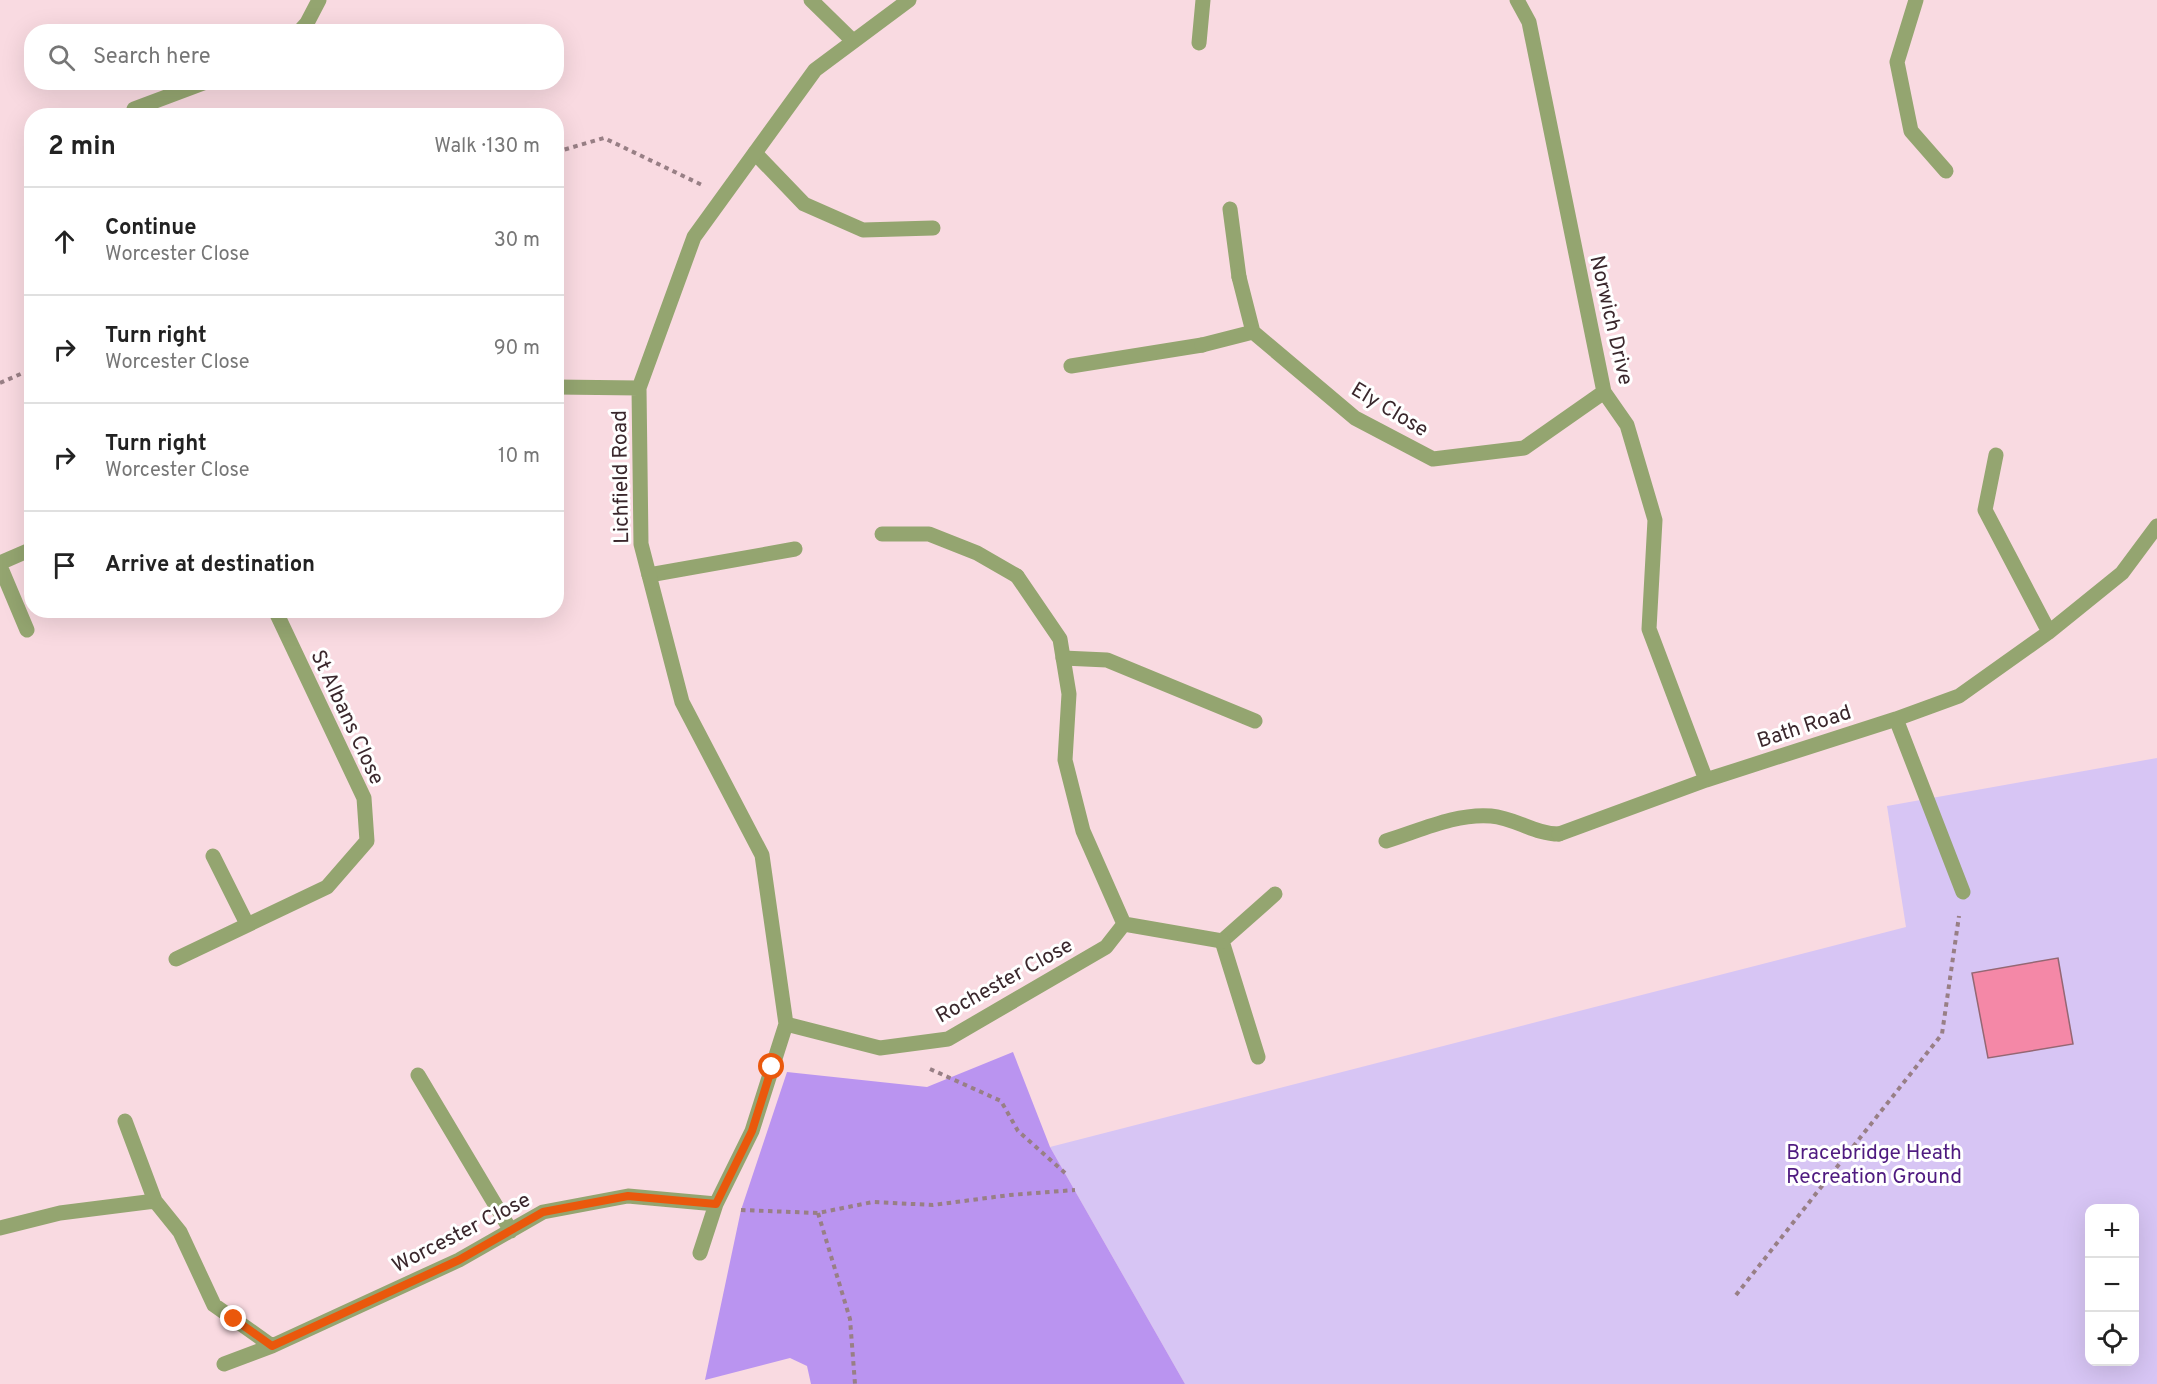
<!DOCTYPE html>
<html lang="en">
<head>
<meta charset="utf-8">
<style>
	body { margin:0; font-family:Overpass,sans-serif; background:#f6f6f6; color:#222 }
	.controls { position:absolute; right:18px; bottom:18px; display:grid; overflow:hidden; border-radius:12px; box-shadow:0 6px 24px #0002 }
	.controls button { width:54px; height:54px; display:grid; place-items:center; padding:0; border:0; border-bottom:2px solid #e0e0e0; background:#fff; color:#222; font:30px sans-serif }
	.stop { position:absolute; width:18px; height:18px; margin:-14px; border:4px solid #ea580c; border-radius:50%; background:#fff }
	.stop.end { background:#ea580c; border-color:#fff; box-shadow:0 2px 6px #0008 }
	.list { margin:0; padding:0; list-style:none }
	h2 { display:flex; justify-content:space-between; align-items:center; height:78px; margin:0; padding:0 24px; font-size:26px }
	h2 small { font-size:20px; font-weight:400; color:#767676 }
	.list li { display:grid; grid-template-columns:39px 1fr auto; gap:18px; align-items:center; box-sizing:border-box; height:108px; padding:0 24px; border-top:2px solid #e0e0e0 }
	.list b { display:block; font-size:22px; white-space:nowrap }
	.list p { margin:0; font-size:20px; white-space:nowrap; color:#767676 }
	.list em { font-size:20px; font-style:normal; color:#767676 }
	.icon { flex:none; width:33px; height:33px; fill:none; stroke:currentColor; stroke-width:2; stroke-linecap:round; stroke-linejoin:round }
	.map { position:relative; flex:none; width:2157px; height:1384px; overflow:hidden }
	.search { position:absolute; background:#fff; box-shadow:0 6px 24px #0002; left:24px; top:24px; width:540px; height:66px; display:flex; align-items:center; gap:15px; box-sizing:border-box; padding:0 21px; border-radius:24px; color:#767676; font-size:22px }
	.panel { position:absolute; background:#fff; box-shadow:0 6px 24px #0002; left:24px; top:108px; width:540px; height:510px; border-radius:24px }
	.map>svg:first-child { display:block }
</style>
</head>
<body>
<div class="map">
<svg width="2157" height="1384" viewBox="0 0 2157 1384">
	<rect width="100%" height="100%" fill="#f9dae1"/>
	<path fill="#d7c5f4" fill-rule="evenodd" d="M 2157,758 L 2157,1384 L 1185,1384 L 1050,1147 L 1906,927 L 1887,806 ZM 2090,1208 L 2134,1208 L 2134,1362 L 2090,1362 Z"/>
	<path fill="#ba94f0" d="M 1013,1052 L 1050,1147 L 1185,1384 L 811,1384 L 807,1366 L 790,1358 L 705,1380 L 741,1210 L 787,1072 L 927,1087 Z"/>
	<path fill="#f488a7" stroke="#946773" stroke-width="1.5" d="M 2058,958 L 2073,1044 L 1988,1058 L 1972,973 Z"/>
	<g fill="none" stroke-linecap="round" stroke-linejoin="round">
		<path stroke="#987f85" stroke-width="4" stroke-dasharray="4.5 4.5" stroke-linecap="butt" d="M 556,152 L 604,138 L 702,185
			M 0,383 L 32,369
			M 930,1069 L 1001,1101 L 1018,1131 L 1065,1173
			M 741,1210 L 818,1213 L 873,1202 L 933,1205 L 1010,1195 L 1075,1190
			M 818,1213 L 850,1319 L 855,1384
			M 1736,1295 L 1942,1034 L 1959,916"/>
		<path stroke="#94a570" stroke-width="15" d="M 811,0 L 853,41
			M 299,32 L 307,23 L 319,0
			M 1199,43 L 1203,0
			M 134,109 L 206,82
			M 755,153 L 804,204 L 863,230 L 933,228
			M 1230,209 L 1239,277
			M 1071,366 L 1202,345
			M 882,534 L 929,534 L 977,553 L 1017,576
			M 649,575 L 795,549
			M 1063,658 L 1107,660 L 1255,721
			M 1386,841 C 1419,831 1456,813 1491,816 C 1515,818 1535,834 1559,834
			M 1258,1057 L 1222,941 L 1275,894"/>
		<path stroke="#94a570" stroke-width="15" d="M 1517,0 L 1529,22 L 1604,392 L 1627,425 L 1655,520 L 1649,629 L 1706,780
			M 1916,0 L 1897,62 L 1911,131 L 1946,171
			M 1239,277 L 1253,332 L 1355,418 L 1433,459 L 1524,448 L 1604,392
			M 1202,345 L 1253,332
			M 556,387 L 639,388
			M 1996,455 L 1985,510 L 2049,632
			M 0,563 L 32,549
			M 0,566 L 27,630
			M 1017,576 L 1060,639 L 1069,694 L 1065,760 L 1083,831 L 1124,924
			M 1896,719 L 1963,892
			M 1559,834 L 1706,780 L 1896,719 L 1959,696 L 2049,632 L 2122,573 L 2157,526
			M 213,856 L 247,924
			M 176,959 L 327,887 L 367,841 L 364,798 L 275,610
			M 786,1024 L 880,1048 L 948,1039 L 1106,947 L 1124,924 L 1222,941
			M 418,1075 L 511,1231
			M 125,1121 L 155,1201 L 180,1232 L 214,1305 L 272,1346
			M 0,1228 L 60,1213 L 155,1201
			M 700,1253 L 716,1204 L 752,1131 L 786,1024 L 762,855 L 682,702 L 641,544 L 639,388 L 694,237 L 815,70 L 909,0
			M 224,1364 L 272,1346 L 459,1260 L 543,1212 L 628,1196 L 716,1204"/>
	</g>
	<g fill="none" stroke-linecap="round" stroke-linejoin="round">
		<path stroke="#ea580c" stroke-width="8" d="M 234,1319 L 272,1346 L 459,1260 L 543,1212 L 628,1196 L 716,1204 L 752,1131 L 772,1067"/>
	</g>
	<g text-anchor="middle" stroke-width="6" stroke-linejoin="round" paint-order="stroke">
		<g font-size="21" fill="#3a272c" stroke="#fff">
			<text transform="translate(1612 320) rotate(77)" y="7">Norwich Drive</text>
			<text transform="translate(1390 409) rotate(31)" y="7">Ely Close</text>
			<text transform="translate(620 477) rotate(-91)" y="7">Lichfield Road</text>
			<text transform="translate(348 717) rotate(65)" y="7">St Albans Close</text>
			<text transform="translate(1804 726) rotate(-18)" y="7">Bath Road</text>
			<text transform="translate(1004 980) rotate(-29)" y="7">Rochester Close</text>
			<text transform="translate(461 1232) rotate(-27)" y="7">Worcester Close</text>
		</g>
		<g font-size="21" fill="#4f1b80" stroke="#fff">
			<text x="1874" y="1159">Bracebridge Heath<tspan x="1874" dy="24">Recreation Ground</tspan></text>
		</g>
	</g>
</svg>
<div class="controls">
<button>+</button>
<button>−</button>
<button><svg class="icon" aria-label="locate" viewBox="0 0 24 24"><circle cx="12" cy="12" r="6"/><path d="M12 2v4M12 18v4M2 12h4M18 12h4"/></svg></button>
</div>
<div class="stop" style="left:772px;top:1067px"></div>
<div class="stop end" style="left:234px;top:1319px"></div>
<div class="search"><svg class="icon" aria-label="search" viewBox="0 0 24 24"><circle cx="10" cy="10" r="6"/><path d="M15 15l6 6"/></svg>Search here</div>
<section class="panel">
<h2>2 min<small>Walk · 130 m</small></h2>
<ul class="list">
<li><svg class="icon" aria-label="ahead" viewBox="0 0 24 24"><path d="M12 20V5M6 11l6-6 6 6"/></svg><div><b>Continue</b><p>Worcester Close</p></div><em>30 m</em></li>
<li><svg class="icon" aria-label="right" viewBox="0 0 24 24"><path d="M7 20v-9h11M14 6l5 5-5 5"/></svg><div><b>Turn right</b><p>Worcester Close</p></div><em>90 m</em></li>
<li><svg class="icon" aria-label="right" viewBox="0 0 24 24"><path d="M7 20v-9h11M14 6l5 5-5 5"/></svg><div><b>Turn right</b><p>Worcester Close</p></div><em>10 m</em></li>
<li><svg class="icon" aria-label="arrive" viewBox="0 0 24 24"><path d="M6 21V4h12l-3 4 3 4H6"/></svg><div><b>Arrive at destination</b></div></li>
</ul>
</section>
</div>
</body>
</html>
